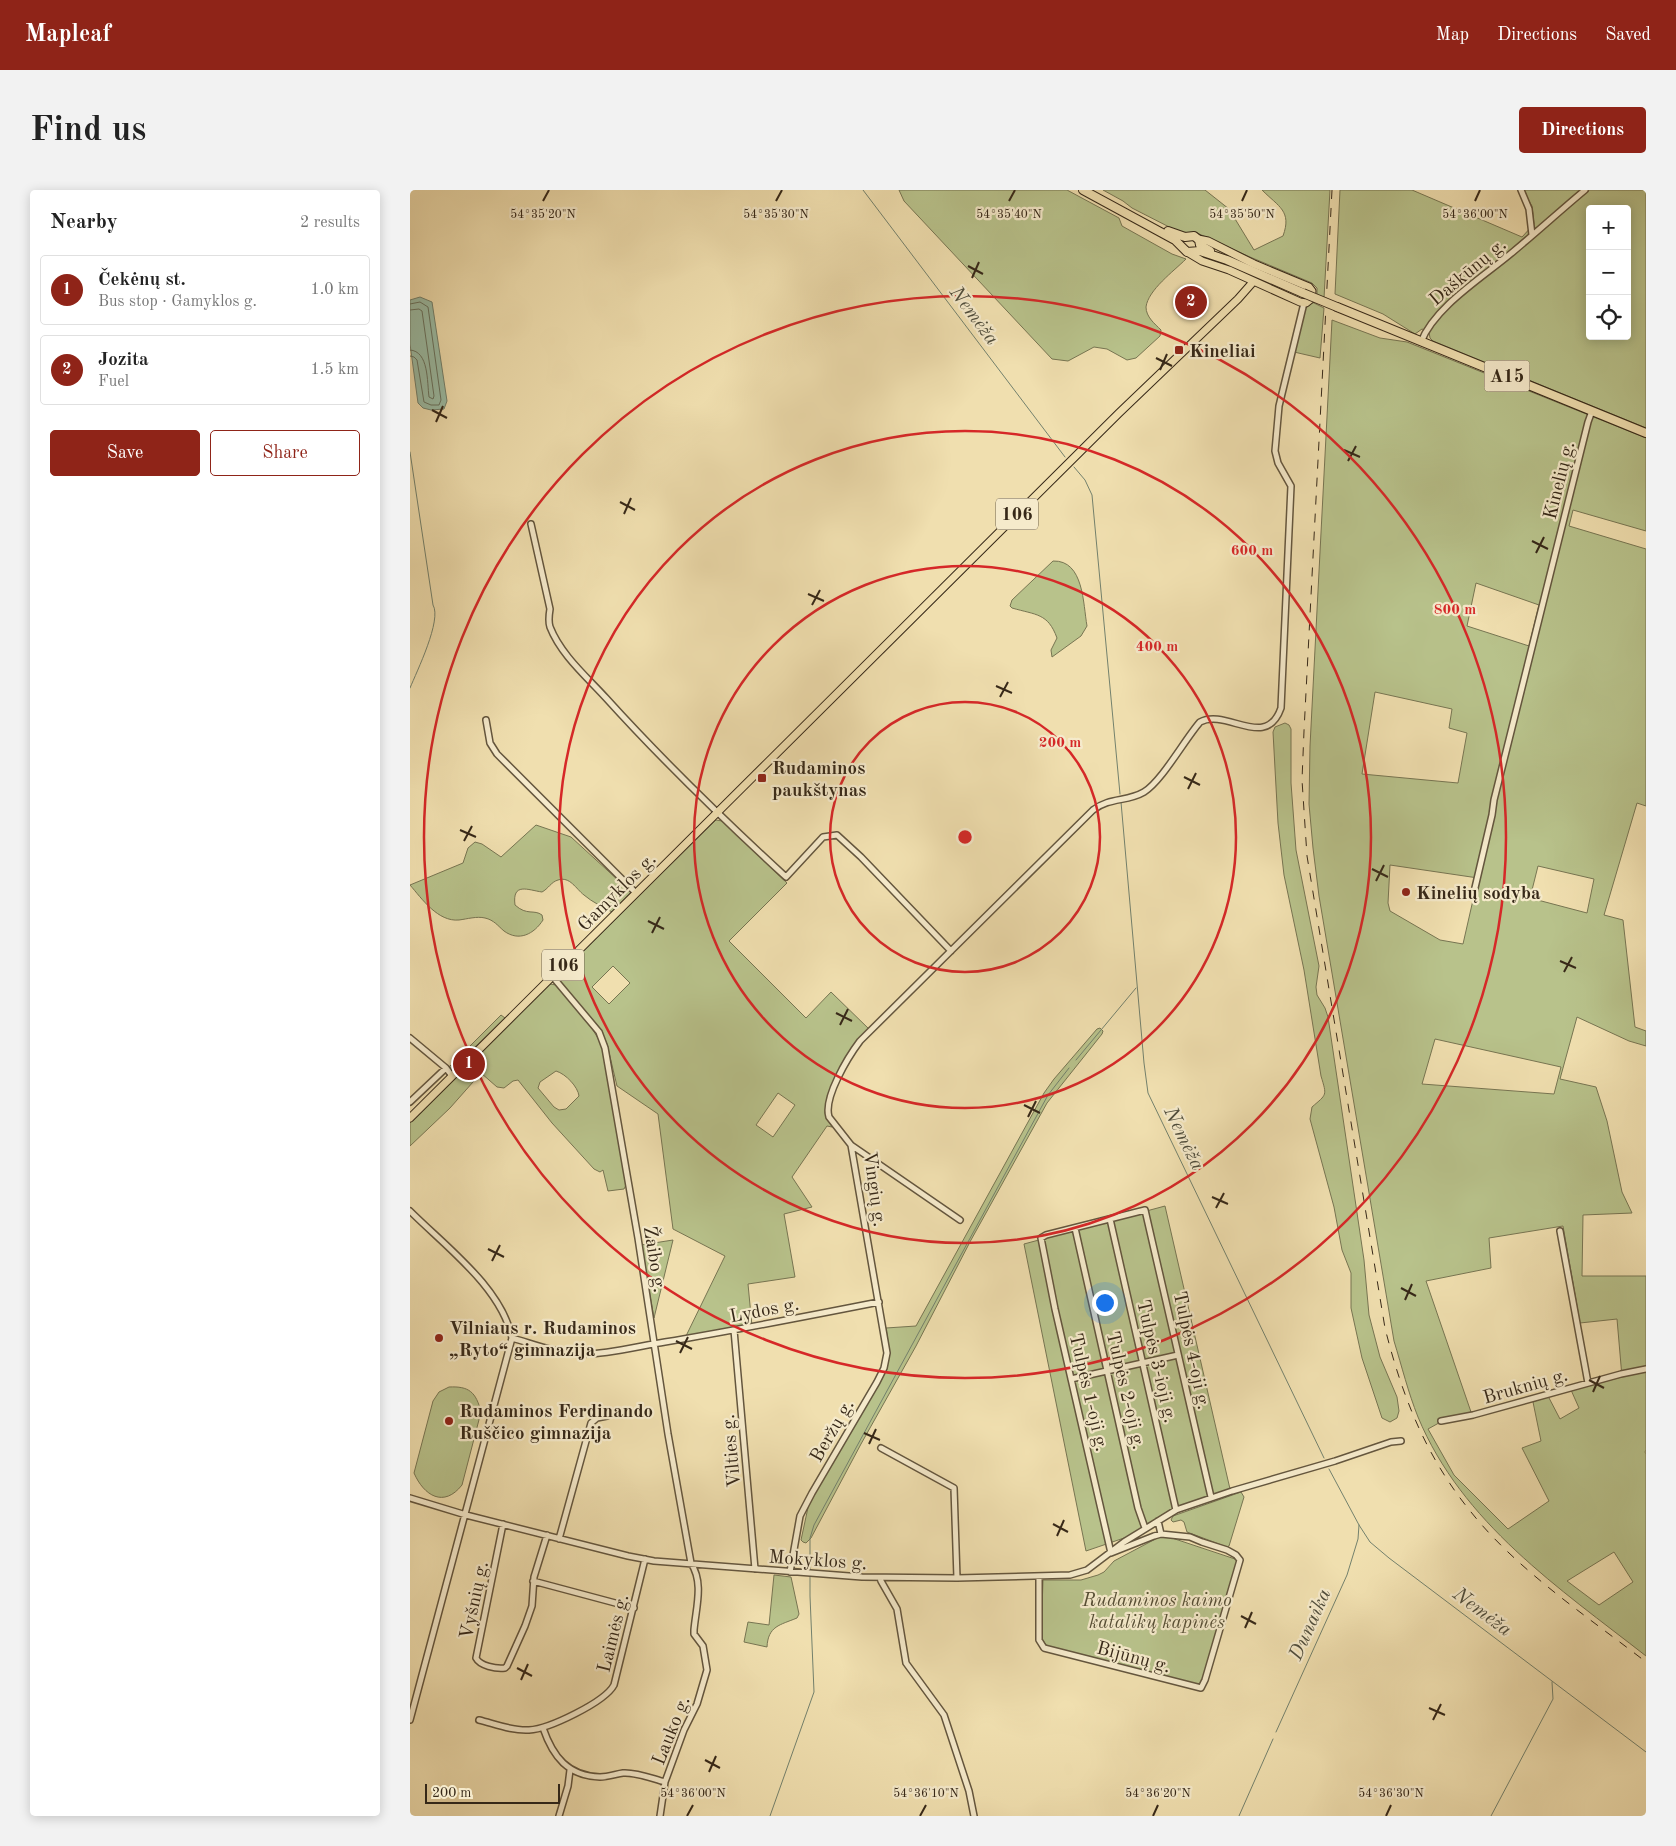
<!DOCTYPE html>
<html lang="en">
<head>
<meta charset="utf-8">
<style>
	body { margin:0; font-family:"Old Standard TT",serif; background:#f2f2f2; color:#222 }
	.controls { position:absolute; right:15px; top:15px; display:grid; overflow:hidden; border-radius:5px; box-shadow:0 2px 12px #0003 }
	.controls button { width:45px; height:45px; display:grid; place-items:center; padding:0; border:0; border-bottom:1px solid #e0e0e0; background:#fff; color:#222; font:25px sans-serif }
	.scale { position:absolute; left:15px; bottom:12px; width:135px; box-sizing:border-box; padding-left:5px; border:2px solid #362818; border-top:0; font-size:14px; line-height:18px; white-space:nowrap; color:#362818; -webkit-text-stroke:4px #f5eacb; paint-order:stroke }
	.you { position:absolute; left:694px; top:1112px; width:18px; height:18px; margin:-12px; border:4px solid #fff; border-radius:50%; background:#1a73e8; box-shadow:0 0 0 8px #1a73e833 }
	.badge { display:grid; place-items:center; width:32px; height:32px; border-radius:50%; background:#8f2418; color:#fff; font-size:16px; font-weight:700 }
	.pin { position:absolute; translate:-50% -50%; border:2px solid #fff; box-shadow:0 1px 5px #0006 }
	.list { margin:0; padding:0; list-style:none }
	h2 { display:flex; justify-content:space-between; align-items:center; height:65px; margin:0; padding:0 20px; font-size:21px }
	h2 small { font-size:16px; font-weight:400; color:#767676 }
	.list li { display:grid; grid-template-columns:32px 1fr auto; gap:15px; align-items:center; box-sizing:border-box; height:70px; margin:0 10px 10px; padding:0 10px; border:1px solid #e0e0e0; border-radius:5px }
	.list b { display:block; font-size:19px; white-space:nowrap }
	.list p { margin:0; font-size:16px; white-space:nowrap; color:#767676 }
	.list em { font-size:16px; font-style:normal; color:#767676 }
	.actions { display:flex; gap:10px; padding:15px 20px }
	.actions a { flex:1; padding:11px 0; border:1px solid #8f2418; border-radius:5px; text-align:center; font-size:18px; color:#8f2418 }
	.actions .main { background:#8f2418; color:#fff }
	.icon { flex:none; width:28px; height:28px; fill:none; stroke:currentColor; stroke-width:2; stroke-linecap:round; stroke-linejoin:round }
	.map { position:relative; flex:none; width:1236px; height:1626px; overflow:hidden; border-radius:5px }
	header { display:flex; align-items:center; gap:30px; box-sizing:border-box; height:70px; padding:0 25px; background:#8f2418; color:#fff }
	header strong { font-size:24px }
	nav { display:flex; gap:28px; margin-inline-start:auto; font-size:18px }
	.intro { display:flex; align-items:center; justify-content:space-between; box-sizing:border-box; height:120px; padding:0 30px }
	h1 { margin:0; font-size:35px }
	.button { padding:12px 22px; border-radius:5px; background:#8f2418; color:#fff; font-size:18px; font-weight:700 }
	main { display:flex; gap:30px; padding:0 30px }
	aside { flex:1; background:#fff; border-radius:5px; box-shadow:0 2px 12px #0003 }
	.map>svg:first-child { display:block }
</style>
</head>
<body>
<header>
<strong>Mapleaf</strong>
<nav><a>Map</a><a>Directions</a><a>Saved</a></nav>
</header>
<div class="intro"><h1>Find us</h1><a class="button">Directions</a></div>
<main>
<aside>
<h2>Nearby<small>2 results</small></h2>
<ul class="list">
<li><span class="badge">1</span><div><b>Čekėnų st.</b><p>Bus stop · Gamyklos g.</p></div><em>1.0 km</em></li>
<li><span class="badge">2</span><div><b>Jozita</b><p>Fuel</p></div><em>1.5 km</em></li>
</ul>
<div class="actions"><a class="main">Save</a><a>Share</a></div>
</aside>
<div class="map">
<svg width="1236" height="1626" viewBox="0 0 1236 1626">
	<rect width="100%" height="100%" fill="#f0dfaf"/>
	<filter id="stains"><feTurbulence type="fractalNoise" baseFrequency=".004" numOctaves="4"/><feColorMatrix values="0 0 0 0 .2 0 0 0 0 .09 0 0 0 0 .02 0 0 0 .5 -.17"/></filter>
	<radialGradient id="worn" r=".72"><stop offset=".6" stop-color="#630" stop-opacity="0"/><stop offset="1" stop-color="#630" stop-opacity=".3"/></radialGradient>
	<path fill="#b8c28b" stroke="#777552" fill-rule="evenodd" d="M 489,0 L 657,0 L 709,28 L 712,36 L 762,64 L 776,69 C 764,81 738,100 736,117 C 736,127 745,134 751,140 L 750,146 L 726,168 L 717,170 L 697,159 L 684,157 L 658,171 L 642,169 L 494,11 Z
		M 693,0 L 795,0 L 819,19 L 844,60 L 873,46 C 882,21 869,17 852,0 L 920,0 L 914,108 L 907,105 L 907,98 L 902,93 L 840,67 L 785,42 L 774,43 L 767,41 L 722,18 L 713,11 Z
		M 930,0 L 1002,0 L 1112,47 L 1124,34 L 1122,16 L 1112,0 L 1236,0 L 1236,238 L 1023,151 L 1020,148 L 1019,142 L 1012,139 L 1005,144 L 973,124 L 925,104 ZM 1180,19 L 1217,19 L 1217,146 L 1180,146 Z
		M 902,112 L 914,118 L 910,168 L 884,162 L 896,117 Z
		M 922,130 L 970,148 L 997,152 L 1236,248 L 1236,341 L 1163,320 L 1159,336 L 1236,359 L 1236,616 L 1227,613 L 1194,725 L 1213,730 L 1225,837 L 1236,841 L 1236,856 L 1219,851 L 1167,827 L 1150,889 L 1186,897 L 1197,931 L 1212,1002 L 1222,1023 L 1173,1025 L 1172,1086 L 1236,1086 L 1236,1260 L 1235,1262 L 1236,1264 L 1236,1466 C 1149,1398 1052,1333 1008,1227 C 998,1202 992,1177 984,1151 L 909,706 L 903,658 L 899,614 L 900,556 ZM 1066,393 L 1129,415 L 1119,456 L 1057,436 ZM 965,502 L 1042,519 L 1039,538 L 1057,543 L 1048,593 L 952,584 ZM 980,675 L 1068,688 L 1053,754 L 1030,750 L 980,721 L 978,713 ZM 1128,676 L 1184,689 L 1177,723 L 1120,708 ZM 1025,849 L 1151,877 L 1144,904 L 1012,894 ZM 1153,1036 L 1170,1133 L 1207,1129 L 1212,1187 L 1161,1200 L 1169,1218 L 1150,1229 L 1138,1206 L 1123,1212 L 1131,1251 L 1112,1258 L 1139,1311 L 1098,1339 L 1044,1285 L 1018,1239 L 1036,1229 L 1061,1222 L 1016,1091 L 1081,1078 L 1079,1048 ZM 1204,1362 L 1223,1392 L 1189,1415 L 1157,1391 Z
		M 643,371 C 674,370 673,414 677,436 L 671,446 L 642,467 L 641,460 L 647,448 C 638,423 626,425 602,418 L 600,416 L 602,410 Z
		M 875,533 L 879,535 L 881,539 L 881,593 L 886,660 L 909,776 L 906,797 L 907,805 L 915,818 L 918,827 L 954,1070 L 959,1125 L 970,1167 L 987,1207 L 989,1221 L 987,1228 L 980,1232 L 972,1228 L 952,1168 L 941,1118 L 941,1083 L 932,1060 L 924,1017 L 900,929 L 902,917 C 917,904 917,906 911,886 L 894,780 L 874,685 L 868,633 L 863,542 L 865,537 Z
		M 306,630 L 312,631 L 377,693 L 319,751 L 396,828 L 421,802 L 459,839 L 441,861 L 417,909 L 415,923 L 422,937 L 417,936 L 382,987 L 402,1017 L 374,1024 L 385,1087 L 338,1094 L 342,1136 L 276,1146 L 315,1066 L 263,1039 L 248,924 L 207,896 L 197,854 L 193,845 L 150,791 L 149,787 L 152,781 ZM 203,776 L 220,793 L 199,814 L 182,797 ZM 368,903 L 385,915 L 363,947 L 346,935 Z
		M 126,635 L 161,647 L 221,702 L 202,722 C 193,717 182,712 174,705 C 166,699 160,686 148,690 C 141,692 138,699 132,702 C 118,700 102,692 105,715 C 117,726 124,719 132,725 L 133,730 C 124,744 109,752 94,741 C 88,736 84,730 75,728 C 67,726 57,729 49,730 C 28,732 12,709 0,695 L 53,673 L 58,658 L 65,652 L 72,654 L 91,667 Z
		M 140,794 L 146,795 C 163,814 181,833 192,856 L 216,995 L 214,999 L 198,1001 L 193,980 L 190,982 L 184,979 L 142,933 L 108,890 L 103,891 L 94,898 L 87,897 L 71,883 L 40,918 L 0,956 L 0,933 ZM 146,881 C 156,884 168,897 169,906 L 156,919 L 149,920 L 144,917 L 128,898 L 130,892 Z
		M 91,825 L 95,828 L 40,881 L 39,877 Z
		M 690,838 L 693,841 L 692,844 L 637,913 L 561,1050 L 506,1156 L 451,1254 L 401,1348 L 396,1353 L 393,1352 L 391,1350 L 399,1313 L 478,1168 L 479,1158 L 476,1138 L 506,1136 L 634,903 L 644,889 L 687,839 Z
		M 755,1016 L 820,1299 L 763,1318 L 717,1347 L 676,1361 L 614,1054 Z
		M 263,1050 L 244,1128 L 231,1055 Z
		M 39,1197 C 59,1196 66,1202 71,1222 L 52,1295 C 34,1318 14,1306 4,1283 L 23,1211 L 29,1202 Z
		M 831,1302 L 834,1307 L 819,1356 L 817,1357 L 777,1342 L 774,1332 L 771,1330 L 763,1332 L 761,1330 L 763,1326 Z
		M 753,1345 L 828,1370 L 793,1492 L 787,1497 L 638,1457 L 631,1448 L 633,1390 L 671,1390 L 688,1385 L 694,1382 L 704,1371 Z
		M 364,1385 L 381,1387 L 389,1424 L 387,1428 C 370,1435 358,1436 357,1457 L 334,1452 L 338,1432 L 359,1435 Z"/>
	<path fill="#9bbda6" stroke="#73816d" d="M 10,107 L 22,112 L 37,211 L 34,219 L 21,220 L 13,218 L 8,213 L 0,154 L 0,110 Z"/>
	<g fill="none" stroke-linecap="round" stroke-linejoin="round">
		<path stroke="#68725f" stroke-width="1" d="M 0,114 L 10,112 L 18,117 L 31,210 L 29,215 L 21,215 L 14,212 L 7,170 L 4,167 L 0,166
			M 0,120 L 9,119 L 12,121 L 24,206 L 23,209 L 19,207 C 17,192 19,161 0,160"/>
		<path stroke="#73816d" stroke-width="1" d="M 453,0 L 655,267
			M 0,262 L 23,415 C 32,430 7,481 0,498
			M 664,277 L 675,290 L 682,305 L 710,604
			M 711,612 L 734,873 L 738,903 L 914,1268
			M 666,870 L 726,798
			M 919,1279 L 949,1335 L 960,1352 L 979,1368 L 1236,1562
			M 400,1380 L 400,1348 L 404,1335 L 638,905 L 659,878
			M 866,1542 L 937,1385 L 948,1349 L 949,1335
			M 360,1626 L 404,1502 L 400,1406 L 400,1384
			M 829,1626 L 863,1549
			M 1081,1626 L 1143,1509 L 1142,1492"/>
		<g stroke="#64563e" stroke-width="8">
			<path id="minor" d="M 1111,0 L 1119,19 L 1122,45
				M 1011,152 C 1025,116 1075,86 1104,61 C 1128,41 1151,20 1175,0
				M 121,334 L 140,419 C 139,425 138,431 140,437 C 151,465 177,487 196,508 C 253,571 314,630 376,687 L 413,647 L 427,645 L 451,667 L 541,761
				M 76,530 L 80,553 L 87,564 L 226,703
				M 1064,702 L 1082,625 L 1084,610 L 1178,232 L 1182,221
				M 142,786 L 189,842 L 195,858 L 228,1048 L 258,1244 L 281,1373 C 294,1393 286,1417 284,1440 L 284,1444 L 293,1456 L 297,1480 L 287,1514 L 274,1540 L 255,1592 L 250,1626
				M 0,848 L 36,878 L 42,886
				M 0,912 L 36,878
				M 0,1021 C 35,1056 92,1098 102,1148
				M 700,1029 L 766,1320
				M 550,1030 L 441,955 L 419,927 C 413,908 438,867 450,851 L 683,620 C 700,607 717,612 734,602 C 752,591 775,549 790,532 C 817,518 856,561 871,518 L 881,296 L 868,273 L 865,261 L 869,216 L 894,113
				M 665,1038 L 728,1318 L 735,1338
				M 1150,1041 L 1178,1193
				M 324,1140 L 345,1379
				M 661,1189 L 768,1165
				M 1031,1231 L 1063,1225 L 1211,1184 L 1236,1179
				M 471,1258 L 544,1298 L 547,1388
				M 0,1308 L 56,1325 L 218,1366 L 244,1371 L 452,1387 L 547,1388 L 660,1385 L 677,1380 L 714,1352 L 766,1320 L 822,1301 L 925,1271 L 981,1252 L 991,1251
				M 748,1331 L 751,1344
				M 93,1334 L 66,1468 C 70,1476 86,1479 95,1478 L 97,1476 L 115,1436 L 122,1416 L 124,1387 L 137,1345
				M 149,1349 L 181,1233 L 187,1228 L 197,1226
				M 380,1382 L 390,1326 L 402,1303 L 467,1192 L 474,1178 L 477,1163 L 441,955
				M 629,1386 L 629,1450 L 634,1458 L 791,1498 L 795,1490 L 830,1370 L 826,1365 L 817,1360 L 792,1352 L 780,1347 L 751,1344 L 744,1346 L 701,1363 L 645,1119 L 631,1048 L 636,1045 L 735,1020 L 801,1307
				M 470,1388 L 471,1391 L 487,1419 L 496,1473 L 534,1525 L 559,1601 L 564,1626
				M 123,1391 L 224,1418
				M 0,1530 L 102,1148 C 123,1154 143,1162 165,1164 C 191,1166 229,1156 255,1152 C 327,1140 398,1126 469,1112
				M 69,1530 C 85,1534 102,1541 119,1540 C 139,1539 195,1512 204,1495 L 235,1369
				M 133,1538 C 143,1567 158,1586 190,1587 C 198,1587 206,1584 213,1583 C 227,1582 243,1589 255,1592
				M 149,1626 L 158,1596 L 160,1580"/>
		</g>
		<g stroke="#362818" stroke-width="9">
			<path id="major" d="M 777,62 L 792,71 L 819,80 L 890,112 L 896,113 L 901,109 L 902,101 L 899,97 L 844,74 L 798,51 L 788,49
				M 0,928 L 709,223 L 828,109 L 843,92"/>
		</g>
		<g stroke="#362818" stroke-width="10">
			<path id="highway" d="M 673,0 L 765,50 L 777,62 L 790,61 L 817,70 L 893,103
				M 758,41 L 775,47 L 784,46 L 789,50 L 790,55 L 800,61
				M 927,117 L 1236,243"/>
		</g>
		<use href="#minor" stroke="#f5eacb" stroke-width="5"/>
		<use href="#major" stroke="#f0dfaf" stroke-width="7"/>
		<use href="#highway" stroke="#f0dfaf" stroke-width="8"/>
		<path stroke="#362818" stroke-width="1" stroke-dasharray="9 9" stroke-linecap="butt" d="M 922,0 L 894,541 L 892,590 L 897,666 L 975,1138 C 992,1206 1016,1267 1061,1322 C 1107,1380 1178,1427 1236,1472"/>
		<g stroke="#362818" stroke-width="10" stroke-linecap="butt">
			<path id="highway-bridge" d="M 893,103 L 927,117"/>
		</g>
		<use href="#highway-bridge" stroke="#f0dfaf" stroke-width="8"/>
	</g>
	<path fill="none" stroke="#362818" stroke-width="2" d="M 133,11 L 139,0M 366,11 L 372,0M 599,11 L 605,0M 832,11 L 837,0M 1065,11 L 1070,0M 558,76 L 573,84M 562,88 L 569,72M 746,168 L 762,176M 750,180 L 757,164M 22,220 L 37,228M 26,232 L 33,216M 934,260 L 950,267M 938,271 L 946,256M 210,312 L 225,320M 214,324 L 221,308M 1122,351 L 1138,359M 1126,363 L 1134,347M 398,404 L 414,411M 402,415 L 410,400M 586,496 L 602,503M 590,507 L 598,492M 774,587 L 790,595M 778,599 L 786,583M 50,640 L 66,647M 54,651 L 62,636M 962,679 L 978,687M 966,691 L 974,675M 238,731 L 254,739M 242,743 L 250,727M 1150,771 L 1166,778M 1154,782 L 1162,767M 426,823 L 442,831M 430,835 L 438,819M 614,915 L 630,923M 618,927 L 626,911M 802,1007 L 818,1014M 806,1018 L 814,1003M 78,1059 L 94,1067M 82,1071 L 90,1055M 991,1098 L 1006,1106M 995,1110 L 1002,1094M 266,1151 L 282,1159M 270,1163 L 278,1147M 1179,1190 L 1194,1198M 1183,1202 L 1190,1186M 454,1243 L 470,1250M 459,1254 L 466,1239M 643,1334 L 658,1342M 647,1346 L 654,1330M 831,1426 L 846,1434M 835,1438 L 842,1422M 107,1478 L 122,1486M 111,1490 L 118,1474M 1019,1518 L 1035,1525M 1023,1530 L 1031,1514M 295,1570 L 310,1578M 299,1582 L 306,1566M 277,1626 L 283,1615M 510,1626 L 516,1615M 743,1626 L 748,1615M 976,1626 L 981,1615"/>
	<g fill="none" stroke="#d62828" stroke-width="2.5">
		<circle cx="555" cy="647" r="135"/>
		<circle cx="555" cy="647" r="271"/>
		<circle cx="555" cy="647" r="406"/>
		<circle cx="555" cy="647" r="541"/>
	</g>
	<g fill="#8f2418" stroke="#f5eacb" stroke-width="2">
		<rect x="764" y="155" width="10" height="10" rx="2.5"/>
		<rect x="347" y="583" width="10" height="10" rx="2.5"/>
		<circle cx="996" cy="702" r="5"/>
		<circle cx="29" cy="1148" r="5"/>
		<circle cx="39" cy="1231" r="5"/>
	</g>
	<g text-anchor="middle" stroke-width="4.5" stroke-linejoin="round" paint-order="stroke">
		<g fill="#f5eacb" stroke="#6f624e" stroke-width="1">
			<rect x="1074.5" y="170.5" width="45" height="31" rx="4"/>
			<rect x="586" y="308.5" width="42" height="31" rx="4"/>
			<rect x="132" y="759.5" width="42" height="31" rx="4"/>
		</g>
		<g font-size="18" font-weight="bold" fill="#362818">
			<text x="1097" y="192">A15</text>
			<text x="607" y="330">106</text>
			<text x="153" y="781">106</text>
		</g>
		<g font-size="19" fill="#362818" stroke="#f5eacb">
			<text transform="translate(1057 81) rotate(-40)" y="7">Daškūnų g.</text>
			<text transform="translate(1148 290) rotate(-76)" y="7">Kinelių g.</text>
			<text transform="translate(206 701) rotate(-45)" y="7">Gamyklos g.</text>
			<text transform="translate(466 999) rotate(82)" y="7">Vingių g.</text>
			<text transform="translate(246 1069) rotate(81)" y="7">Žaibo g.</text>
			<text transform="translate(354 1119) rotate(-11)" y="7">Lydos g.</text>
			<text transform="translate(783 1160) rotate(78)" y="7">Tulpės 4-oji g.</text>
			<text transform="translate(748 1171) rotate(77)" y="7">Tulpės 3-ioji g.</text>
			<text transform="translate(1115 1195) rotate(-16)" y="7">Bruknių g.</text>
			<text transform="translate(717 1200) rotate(77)" y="7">Tulpės 2-oji g.</text>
			<text transform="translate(680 1202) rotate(77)" y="7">Tulpės 1-oji g.</text>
			<text transform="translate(421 1240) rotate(-60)" y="7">Beržų g.</text>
			<text transform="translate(320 1261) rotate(-95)" y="7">Vilties g.</text>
			<text transform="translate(408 1369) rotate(4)" y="7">Mokyklos g.</text>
			<text transform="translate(63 1410) rotate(-78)" y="7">Vyšnių g.</text>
			<text transform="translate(202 1443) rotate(-76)" y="7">Laimės g.</text>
			<text transform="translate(724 1466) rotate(15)" y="7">Bijūnų g.</text>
			<text transform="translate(260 1540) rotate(-68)" y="7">Lauko g.</text>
		</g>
		<g font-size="19" font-weight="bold" fill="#362818" stroke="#f5eacb" text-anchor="start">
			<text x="779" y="167">Kineliai</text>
			<text x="362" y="584">Rudaminos<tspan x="362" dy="22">paukštynas</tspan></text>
			<text x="1006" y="709">Kinelių sodyba</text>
			<text x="39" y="1144">Vilniaus r. Rudaminos<tspan x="39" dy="22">„Ryto“ gimnazija</tspan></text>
			<text x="49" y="1227">Rudaminos Ferdinando<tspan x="49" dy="22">Ruščico gimnazija</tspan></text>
		</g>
		<g font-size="19" font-style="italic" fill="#564e35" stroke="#f5eacb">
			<text x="747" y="1416">Rudaminos kaimo<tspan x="747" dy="22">katalikų kapinės</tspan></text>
		</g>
		<g font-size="20" font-style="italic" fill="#4f4d3c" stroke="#f5eacb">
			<text transform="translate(565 125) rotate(53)" y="7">Nemėža</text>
			<text transform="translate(775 948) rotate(64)" y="7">Nemėža</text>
			<text transform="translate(1073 1421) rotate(37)" y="7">Nemėža</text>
			<text transform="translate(899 1434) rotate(-66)" y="7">Dunaika</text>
		</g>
	</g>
	<g font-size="12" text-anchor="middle" fill="#362818" stroke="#f5eacb" stroke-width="4.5" stroke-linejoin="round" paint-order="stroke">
		<text x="133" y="28">54°35'20"N</text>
		<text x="366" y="28">54°35'30"N</text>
		<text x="599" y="28">54°35'40"N</text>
		<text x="832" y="28">54°35'50"N</text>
		<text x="1065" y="28">54°36'00"N</text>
		<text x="283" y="1607">54°36'00"N</text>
		<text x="516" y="1607">54°36'10"N</text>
		<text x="748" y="1607">54°36'20"N</text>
		<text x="981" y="1607">54°36'30"N</text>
	</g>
	<circle cx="555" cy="647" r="8" fill="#d62828" stroke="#f5eacb" stroke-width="2.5"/>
	<g font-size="15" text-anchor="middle" font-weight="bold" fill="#d62828" stroke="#f5eacb" stroke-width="4.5" stroke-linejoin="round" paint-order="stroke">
		<text x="842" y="365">600 m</text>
		<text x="1045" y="424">800 m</text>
		<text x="747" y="461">400 m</text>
		<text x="650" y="557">200 m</text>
	</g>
	<rect width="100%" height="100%" filter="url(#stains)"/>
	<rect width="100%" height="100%" fill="url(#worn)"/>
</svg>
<div class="controls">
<button>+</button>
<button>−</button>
<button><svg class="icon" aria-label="locate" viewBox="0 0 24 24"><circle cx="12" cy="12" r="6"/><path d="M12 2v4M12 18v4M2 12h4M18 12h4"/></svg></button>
</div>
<div class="scale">200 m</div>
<div class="you"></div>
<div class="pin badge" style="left:59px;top:874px">1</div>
<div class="pin badge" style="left:781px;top:112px">2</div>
</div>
</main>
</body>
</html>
